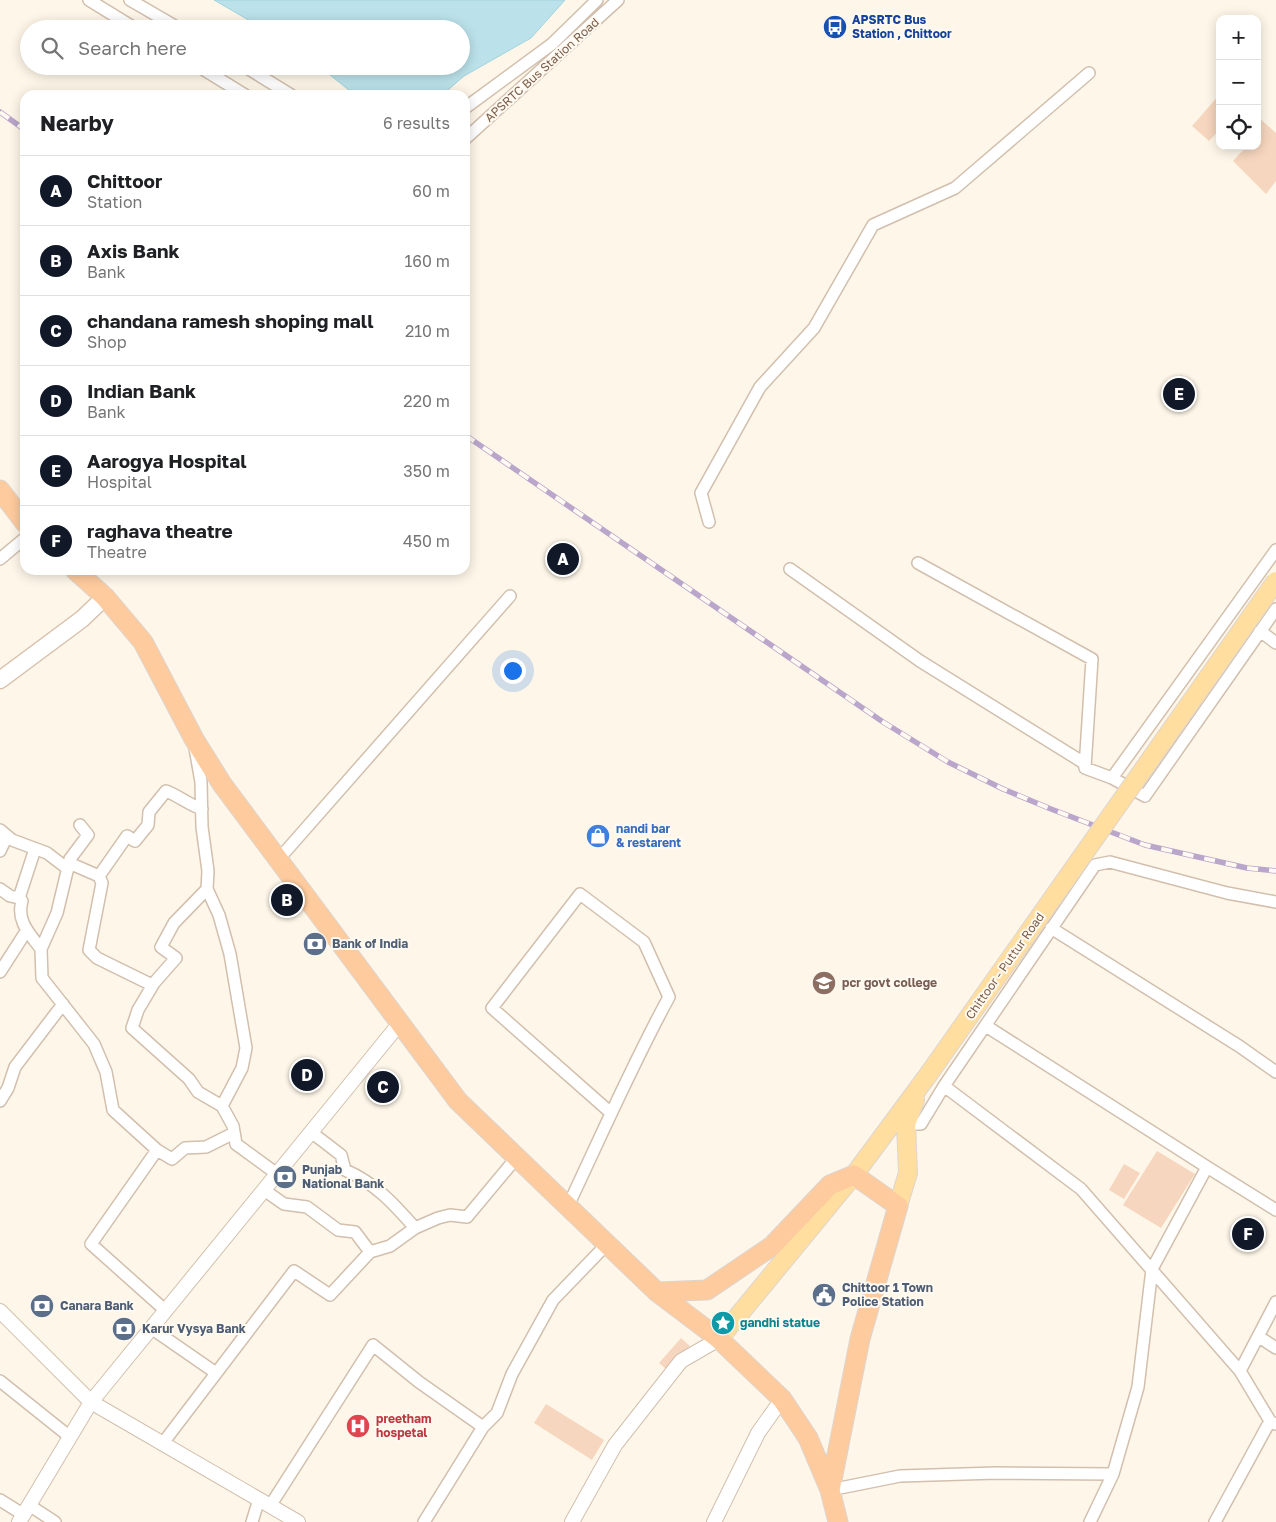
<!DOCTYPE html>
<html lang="en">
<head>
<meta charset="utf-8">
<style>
	body { margin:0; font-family:"Golos Text",sans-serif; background:#f2f2f2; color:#202124 }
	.controls { position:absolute; right:15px; top:15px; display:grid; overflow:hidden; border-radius:10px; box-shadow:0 2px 12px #0003 }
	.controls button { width:45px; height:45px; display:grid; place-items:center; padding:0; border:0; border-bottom:1px solid #e0e0e0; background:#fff; color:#202124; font:25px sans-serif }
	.you { position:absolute; left:512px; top:670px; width:18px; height:18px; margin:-12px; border:4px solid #fff; border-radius:50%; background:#1a73e8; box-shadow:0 0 0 8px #1a73e833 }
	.badge { display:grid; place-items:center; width:32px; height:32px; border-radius:50%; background:#111827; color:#fff; font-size:16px; font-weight:700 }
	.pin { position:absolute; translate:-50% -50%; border:2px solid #fff; box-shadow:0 1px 5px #0006 }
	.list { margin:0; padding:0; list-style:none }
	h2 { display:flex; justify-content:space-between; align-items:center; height:65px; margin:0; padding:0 20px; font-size:21px }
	h2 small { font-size:16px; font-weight:400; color:#757577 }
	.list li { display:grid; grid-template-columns:32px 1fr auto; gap:15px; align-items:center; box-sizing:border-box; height:70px; padding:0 20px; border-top:1px solid #e0e0e0 }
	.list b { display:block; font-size:19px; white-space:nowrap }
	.list p { margin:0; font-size:16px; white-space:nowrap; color:#757577 }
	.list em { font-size:16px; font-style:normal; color:#757577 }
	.icon { flex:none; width:28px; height:28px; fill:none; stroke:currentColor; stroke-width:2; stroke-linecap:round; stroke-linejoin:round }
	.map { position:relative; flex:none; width:1276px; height:1522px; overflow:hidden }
	.search { position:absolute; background:#fff; box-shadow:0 2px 12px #0003; left:20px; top:20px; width:450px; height:55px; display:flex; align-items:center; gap:12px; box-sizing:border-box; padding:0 18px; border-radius:28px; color:#757577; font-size:19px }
	.panel { position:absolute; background:#fff; box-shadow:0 2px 12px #0003; left:20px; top:90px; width:450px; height:485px; border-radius:15px }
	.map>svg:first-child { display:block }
</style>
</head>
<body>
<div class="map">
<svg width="1276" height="1522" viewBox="0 0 1276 1522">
	<rect width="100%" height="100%" fill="#fef7e9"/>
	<path fill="#bbe2ea" stroke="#a0d2dd" d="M 214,0 L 565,0 L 531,38 L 464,76 L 442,95 L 355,95 L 319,66 L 461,66 L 461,29 L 264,29 Z"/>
	<path fill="#f6d6be" d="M 1220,94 L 1220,129 L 1209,141 L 1192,126 Z
		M 1257,116 L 1276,133 L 1276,181 L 1266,194 L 1233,161 L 1247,146 L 1257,146 Z
		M 1181,375 L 1196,386 L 1179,410 L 1164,399 Z
		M 1157,1151 L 1195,1174 L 1161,1228 L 1123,1205 Z
		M 1124,1164 L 1140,1173 L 1124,1199 L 1109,1190 Z
		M 681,1338 L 690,1346 L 668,1371 L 659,1363 Z
		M 546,1404 L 604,1440 L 592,1460 L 534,1423 Z"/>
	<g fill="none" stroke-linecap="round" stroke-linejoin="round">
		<g stroke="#d2bfad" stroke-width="14">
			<path id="minor" d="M 89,0 L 136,29
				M 130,0 L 180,29
				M 198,66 L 245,95
				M 244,66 L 291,95
				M 465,108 L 552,44 L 597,0
				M 465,139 L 618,0
				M 709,522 L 701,493 L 760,387 L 814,328 L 873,225 L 955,188 L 1089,73
				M 0,559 L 25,538
				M 918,563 L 1092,659 L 1085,768
				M 790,569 L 920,661 L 1084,763 L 1085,768 L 1112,778 L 1145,796 L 1276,609
				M 1260,631 L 1276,643
				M 195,748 L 201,782 L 202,827 L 208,871 L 207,889 L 219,915 L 230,954 L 246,1048 L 242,1068 L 222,1106 L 233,1126 L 236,1144 L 277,1174
				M 1112,778 L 1276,550
				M 80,825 L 88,835 L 70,859 L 57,913 L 41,949 L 42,978 L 94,1044 L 106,1072 L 113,1110 L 157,1150
				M 0,830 L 12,840 L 47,853 L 68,869
				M 0,851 L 7,836
				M 278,860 L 510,596
				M 69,863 L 99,876 L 127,836 L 135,841 L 148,825 L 149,812 L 166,791 C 179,796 189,805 202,809
				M 99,876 L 102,883 L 89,950 L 97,958 L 152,985
				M 0,889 L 10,896 L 19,898 L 35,849
				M 207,889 L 174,923 L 161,947 L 176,958 L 154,983 L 138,1010 L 132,1028 L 189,1079 L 198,1092 L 222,1106
				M 19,898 L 22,901 C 16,921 30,934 41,949
				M 1051,928 L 1239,1046 L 1276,1072
				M 0,972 L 27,930
				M 986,1026 L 1207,1167
				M 944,1086 L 1095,865 L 1110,862 L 1227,893 L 1276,902
				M 0,1101 L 8,1088 L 15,1067 L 63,1004
				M 901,1124 L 921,1124 L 944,1086 L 1081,1189 L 1240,1371
				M 311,1132 L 341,1155 L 345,1170 C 375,1183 394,1204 415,1228
				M 264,1190 L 284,1204 L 307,1207 L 338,1230 L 355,1232 L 370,1252
				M 568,1206 C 601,1136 632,1065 669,997 L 644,942 L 580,894 L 492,1008 L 611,1113
				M 166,1311 L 91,1244 L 157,1150 L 172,1159 L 185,1148 L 206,1147 L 234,1133
				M 151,1328 L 216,1373
				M 1259,1337 L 1276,1348
				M 0,1381 L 70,1437
				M 1270,1421 L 1240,1371 L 1276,1302
				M 163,1443 L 294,1271 L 330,1295 L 370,1252 L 390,1246 L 415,1228 L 438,1218 L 450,1215 L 467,1217 L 517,1157
				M 830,1490 L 900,1476 L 996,1473 L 1113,1474 L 1138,1387 L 1152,1269 L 1207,1167 L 1276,1210
				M 0,1500 L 24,1515
				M 29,1505 L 55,1522
				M 270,1506 L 373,1345 L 419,1382 L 483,1427 L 497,1413 L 512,1374 L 553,1300 L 607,1244
				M 252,1522 L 259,1499
				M 424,1522 L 483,1427
				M 1090,1522 L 1113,1474
				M 1215,1522 L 1270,1421 L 1275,1424"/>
		</g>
		<g stroke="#d2bfad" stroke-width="16">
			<path id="tertiary" d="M 0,1311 L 91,1402 L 298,1522
				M 19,1522 L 91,1402 L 400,1023
				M 572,1522 L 615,1445 L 681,1361 L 719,1339
				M 714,1522 L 758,1433 L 782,1399"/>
		</g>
		<g stroke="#d8c1ac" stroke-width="19">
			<path id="secondary" d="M 0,680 L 82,619 L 105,597"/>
		</g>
		<g stroke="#ddd5d0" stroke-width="20">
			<path id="primary" d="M 898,1206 L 908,1173 L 906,1124 L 915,1100
				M 719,1339 L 854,1175 L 928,1075"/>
		</g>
		<g stroke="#ddd5d0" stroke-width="21">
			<path id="trunk" d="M 0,490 L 25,523
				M 75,570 L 105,597 L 143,642 L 194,739 L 222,784 L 458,1101 L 657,1292 L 719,1339 L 782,1399 L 808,1438 L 830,1490 L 838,1522
				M 657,1292 L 707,1290 L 772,1246 L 830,1185 L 854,1175 L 898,1206 L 860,1339 L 830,1490"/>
		</g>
		<use href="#minor" stroke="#fff" stroke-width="11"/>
		<use href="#tertiary" stroke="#fff" stroke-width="14"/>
		<use href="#secondary" stroke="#fff" stroke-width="16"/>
		<use href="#primary" stroke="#ffde9f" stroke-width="18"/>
		<use href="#trunk" stroke="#fecb9e" stroke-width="19"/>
		<g stroke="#baa5cb" stroke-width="5.5">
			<path id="rail" d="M 0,112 L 25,130
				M 465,435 L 883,722 L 948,762 L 1003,789 L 1051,809 L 1145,845 L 1247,868 L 1276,871"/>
		</g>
		<use href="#rail" stroke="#fffaf1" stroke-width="4" stroke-dasharray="11" stroke-linecap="butt"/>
		<g stroke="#ddd5d0" stroke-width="20" stroke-linecap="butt">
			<path id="primary-bridge" d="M 928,1075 L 1276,581"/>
		</g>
		<use href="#primary-bridge" stroke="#ffde9f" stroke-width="18"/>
	</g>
	<defs>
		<g id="bus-disc" transform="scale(1.25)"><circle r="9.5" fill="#1a4fb4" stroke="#fffaf1"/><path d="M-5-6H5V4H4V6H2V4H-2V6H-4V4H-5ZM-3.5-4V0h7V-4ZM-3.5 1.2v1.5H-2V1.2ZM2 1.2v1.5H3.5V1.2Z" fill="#fff"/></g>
		<g id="shop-disc" transform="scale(1.25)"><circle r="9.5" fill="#3f7fe0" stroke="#fffaf1"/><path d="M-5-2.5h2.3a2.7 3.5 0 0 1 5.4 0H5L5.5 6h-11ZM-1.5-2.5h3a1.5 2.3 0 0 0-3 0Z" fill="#fff"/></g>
		<g id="bank-disc" transform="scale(1.25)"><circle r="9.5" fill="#5c6f8a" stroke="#fffaf1"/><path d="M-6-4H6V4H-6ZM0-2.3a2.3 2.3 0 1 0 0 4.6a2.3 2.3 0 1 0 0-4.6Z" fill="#fff"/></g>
		<g id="university-disc" transform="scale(1.25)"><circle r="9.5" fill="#8d6e63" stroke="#fffaf1"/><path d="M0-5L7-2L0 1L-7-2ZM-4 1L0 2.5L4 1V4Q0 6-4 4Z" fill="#fff"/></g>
		<g id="civic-disc" transform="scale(1.25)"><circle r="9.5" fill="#5c6f8a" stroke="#fffaf1"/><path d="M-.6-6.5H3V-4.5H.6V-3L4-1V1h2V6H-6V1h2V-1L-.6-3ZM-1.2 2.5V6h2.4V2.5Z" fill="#fff"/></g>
		<g id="sight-disc" transform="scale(1.25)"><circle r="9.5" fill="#0f9aa8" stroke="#fffaf1"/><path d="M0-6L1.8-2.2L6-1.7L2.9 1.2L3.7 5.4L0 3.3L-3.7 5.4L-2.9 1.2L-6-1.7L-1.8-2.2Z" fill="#fff"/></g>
		<g id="hospital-disc" transform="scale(1.25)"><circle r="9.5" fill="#e0444e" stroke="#fffaf1"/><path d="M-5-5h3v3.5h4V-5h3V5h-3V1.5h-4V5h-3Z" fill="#fff"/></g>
	</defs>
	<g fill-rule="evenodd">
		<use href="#bus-disc" x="835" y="27"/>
		<use href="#shop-disc" x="598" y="836"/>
		<use href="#bank-disc" x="315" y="944"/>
		<use href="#university-disc" x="824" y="983"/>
		<use href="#bank-disc" x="285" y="1177"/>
		<use href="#civic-disc" x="824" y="1295"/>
		<use href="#bank-disc" x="42" y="1306"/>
		<use href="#sight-disc" x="723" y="1323"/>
		<use href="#bank-disc" x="124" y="1329"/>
		<use href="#hospital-disc" x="358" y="1426"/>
	</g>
	<g text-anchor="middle" stroke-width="4" stroke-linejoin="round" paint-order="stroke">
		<g font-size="12" font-weight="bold" fill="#164399" stroke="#fffaf1" text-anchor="start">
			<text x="852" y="24">APSRTC Bus<tspan x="852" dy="14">Station , Chittoor</tspan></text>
		</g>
		<g font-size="12" fill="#7c5d49" stroke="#fffaf1">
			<text transform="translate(542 70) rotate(-42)" y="4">APSRTC Bus Station Road</text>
			<text transform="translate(1005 966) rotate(-55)" y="4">Chittoor - Puttur Road</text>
		</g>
		<g font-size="12" font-weight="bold" fill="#366cbe" stroke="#fffaf1" text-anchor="start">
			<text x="616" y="833">nandi bar<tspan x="616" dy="14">&amp; restarent</tspan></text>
		</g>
		<g font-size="12" font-weight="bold" fill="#4e5e75" stroke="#fffaf1" text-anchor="start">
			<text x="332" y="948">Bank of India</text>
			<text x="302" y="1174">Punjab<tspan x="302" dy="14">National Bank</tspan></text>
			<text x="842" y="1292">Chittoor 1 Town<tspan x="842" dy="14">Police Station</tspan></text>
			<text x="60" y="1310">Canara Bank</text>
			<text x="142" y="1333">Karur Vysya Bank</text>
		</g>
		<g font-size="12" font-weight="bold" fill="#785e54" stroke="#fffaf1" text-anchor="start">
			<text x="842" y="987">pcr govt college</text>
		</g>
		<g font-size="12" font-weight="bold" fill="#0d838f" stroke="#fffaf1" text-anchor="start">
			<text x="740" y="1327">gandhi statue</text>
		</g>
		<g font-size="12" font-weight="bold" fill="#be3a42" stroke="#fffaf1" text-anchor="start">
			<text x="376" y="1423">preetham<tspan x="376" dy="14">hospetal</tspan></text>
		</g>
	</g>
</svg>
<div class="controls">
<button>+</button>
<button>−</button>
<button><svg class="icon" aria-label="locate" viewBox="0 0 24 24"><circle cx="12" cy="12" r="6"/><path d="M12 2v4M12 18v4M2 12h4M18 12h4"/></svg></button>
</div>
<div class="you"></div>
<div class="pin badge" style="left:563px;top:559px">A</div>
<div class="pin badge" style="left:287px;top:900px">B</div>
<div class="pin badge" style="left:383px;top:1087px">C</div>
<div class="pin badge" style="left:307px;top:1075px">D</div>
<div class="pin badge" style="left:1179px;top:394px">E</div>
<div class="pin badge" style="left:1248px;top:1234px">F</div>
<div class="search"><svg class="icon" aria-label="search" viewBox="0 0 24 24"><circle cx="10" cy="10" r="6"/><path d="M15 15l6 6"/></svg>Search here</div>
<section class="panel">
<h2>Nearby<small>6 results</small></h2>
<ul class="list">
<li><span class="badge">A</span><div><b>Chittoor</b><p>Station</p></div><em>60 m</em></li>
<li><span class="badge">B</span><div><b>Axis Bank</b><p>Bank</p></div><em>160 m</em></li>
<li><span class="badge">C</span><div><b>chandana ramesh shoping mall</b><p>Shop</p></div><em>210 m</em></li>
<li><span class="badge">D</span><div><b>Indian Bank</b><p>Bank</p></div><em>220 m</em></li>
<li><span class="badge">E</span><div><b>Aarogya Hospital</b><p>Hospital</p></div><em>350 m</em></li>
<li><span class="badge">F</span><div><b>raghava theatre</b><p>Theatre</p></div><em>450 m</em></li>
</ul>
</section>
</div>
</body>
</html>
